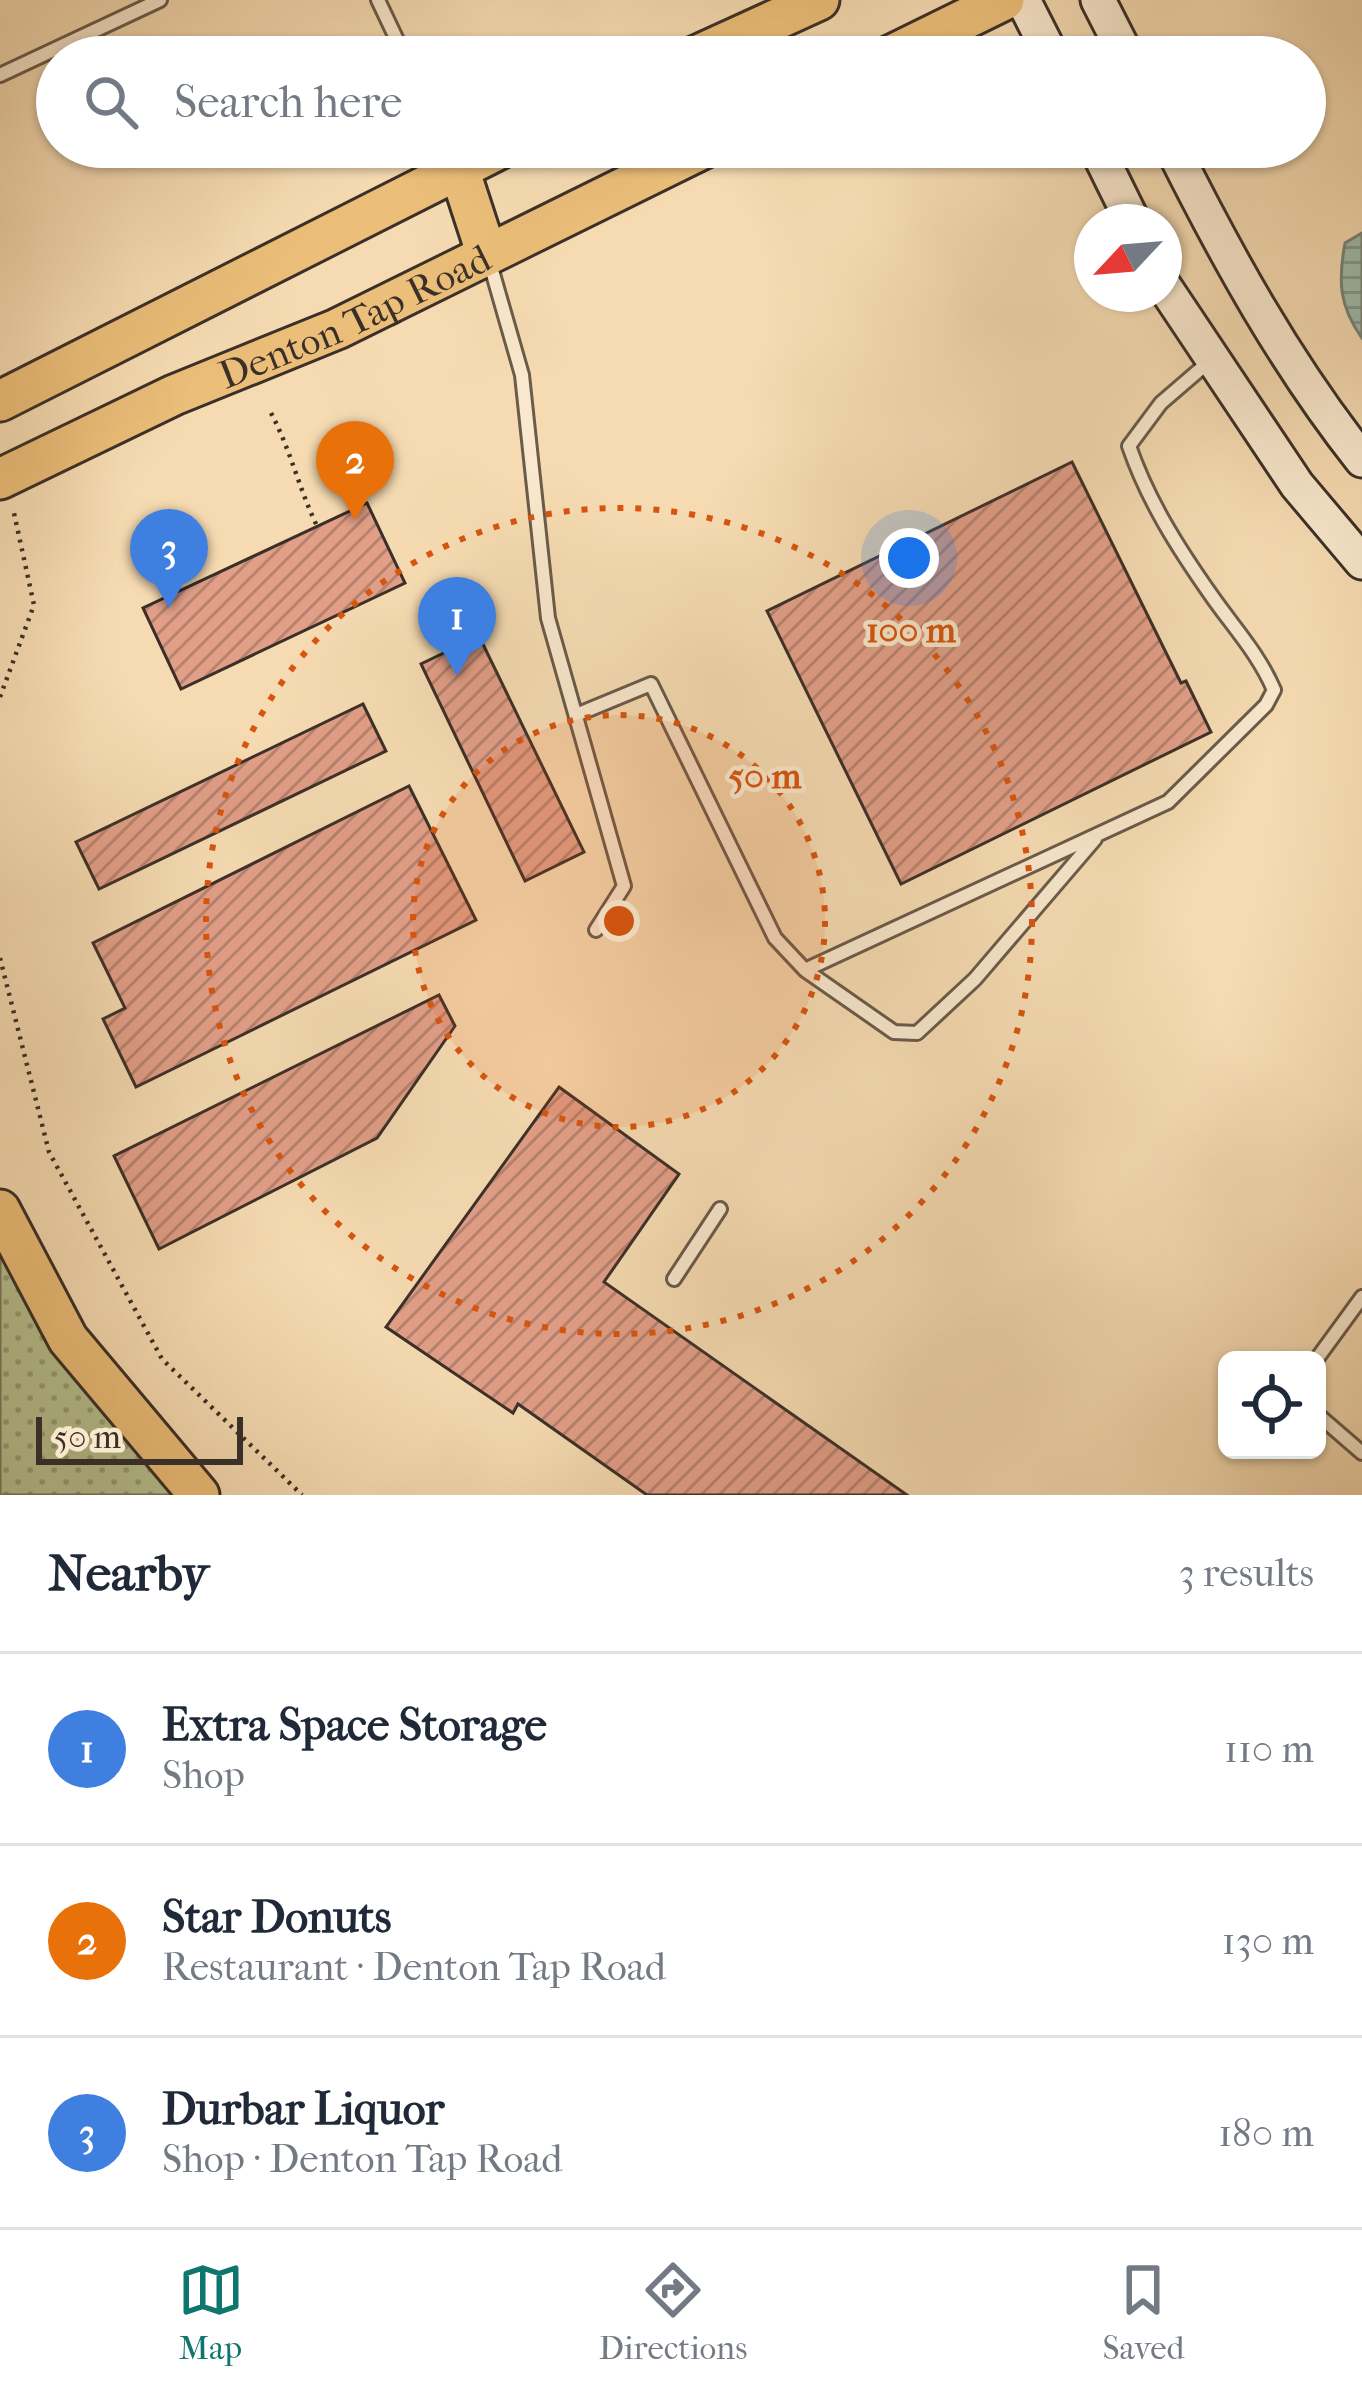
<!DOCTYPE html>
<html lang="en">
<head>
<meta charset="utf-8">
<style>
	body { margin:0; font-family:"IM FELL French Canon",serif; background:#f2f2f3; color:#1f2937 }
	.controls { position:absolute; right:36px; bottom:36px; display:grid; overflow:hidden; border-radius:18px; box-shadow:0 3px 9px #0004 }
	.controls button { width:108px; height:108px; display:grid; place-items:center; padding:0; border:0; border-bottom:3px solid #e0e1e3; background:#fff; color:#1f2937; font:60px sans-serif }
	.compass { position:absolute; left:1074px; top:204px; width:108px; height:108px; border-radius:50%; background:#fff; box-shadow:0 3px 9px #0004; rotate:244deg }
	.scale { position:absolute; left:36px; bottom:30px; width:207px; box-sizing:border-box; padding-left:12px; border:6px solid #3b3028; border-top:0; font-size:33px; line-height:42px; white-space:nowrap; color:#3b3028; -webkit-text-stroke:9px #f9e8cd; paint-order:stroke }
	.you { position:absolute; left:909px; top:558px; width:42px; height:42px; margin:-30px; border:9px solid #fff; border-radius:50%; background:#1a73e8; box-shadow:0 0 0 18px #1a73e833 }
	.badge { display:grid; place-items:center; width:78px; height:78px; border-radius:50%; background:#0f766e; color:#fff; font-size:39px; font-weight:700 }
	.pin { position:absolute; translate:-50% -99px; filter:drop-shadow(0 3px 6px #0008) }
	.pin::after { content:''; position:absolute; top:63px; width:42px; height:36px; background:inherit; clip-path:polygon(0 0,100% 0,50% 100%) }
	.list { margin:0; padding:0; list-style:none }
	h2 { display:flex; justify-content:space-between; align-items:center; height:156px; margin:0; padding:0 48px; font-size:51px }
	h2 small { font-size:39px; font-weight:400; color:#747a83 }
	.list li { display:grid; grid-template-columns:78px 1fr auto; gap:36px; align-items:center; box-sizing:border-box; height:192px; padding:0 48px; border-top:3px solid #e0e1e3 }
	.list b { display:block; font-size:45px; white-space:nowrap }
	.list p { margin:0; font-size:39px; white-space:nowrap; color:#747a83 }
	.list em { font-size:39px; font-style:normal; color:#747a83 }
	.icon { flex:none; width:66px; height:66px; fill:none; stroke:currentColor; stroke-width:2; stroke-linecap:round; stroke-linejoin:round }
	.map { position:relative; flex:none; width:1362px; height:1495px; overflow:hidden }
	.search { position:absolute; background:#fff; box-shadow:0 3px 9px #0004; left:36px; right:36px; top:36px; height:132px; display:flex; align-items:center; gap:30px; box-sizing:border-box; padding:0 42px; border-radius:66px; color:#747a83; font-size:45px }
	.sheet { height:732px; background:#fff }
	nav { display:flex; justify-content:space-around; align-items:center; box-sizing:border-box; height:168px; border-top:3px solid #e0e1e3; background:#fff; font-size:33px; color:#747a83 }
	nav a { display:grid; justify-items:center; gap:6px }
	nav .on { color:#0f766e }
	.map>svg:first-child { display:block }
</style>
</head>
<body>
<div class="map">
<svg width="1362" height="1495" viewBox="0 0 1362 1495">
	<defs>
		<pattern id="grass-dots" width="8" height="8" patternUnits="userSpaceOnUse" patternTransform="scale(3)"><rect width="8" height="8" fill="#b6c191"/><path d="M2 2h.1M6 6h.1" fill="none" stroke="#959d76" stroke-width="1.8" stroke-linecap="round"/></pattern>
		<pattern id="water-rules" width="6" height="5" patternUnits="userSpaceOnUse" patternTransform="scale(3)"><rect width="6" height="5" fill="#9dbbac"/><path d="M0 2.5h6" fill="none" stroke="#81988c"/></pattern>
		<pattern id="building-hatch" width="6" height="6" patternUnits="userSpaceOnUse" patternTransform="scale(3)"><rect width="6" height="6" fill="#e29f88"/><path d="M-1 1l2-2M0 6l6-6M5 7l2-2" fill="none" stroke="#b8826f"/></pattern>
	</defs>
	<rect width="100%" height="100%" fill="#f6dbb2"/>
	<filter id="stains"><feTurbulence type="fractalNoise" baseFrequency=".00167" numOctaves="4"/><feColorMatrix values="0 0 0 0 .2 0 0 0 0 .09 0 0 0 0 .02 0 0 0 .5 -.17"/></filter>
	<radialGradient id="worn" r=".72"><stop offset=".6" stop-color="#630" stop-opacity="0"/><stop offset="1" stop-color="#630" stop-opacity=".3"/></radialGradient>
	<path fill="url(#grass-dots)" stroke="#78785c" stroke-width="3" d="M 0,1236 L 187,1495 L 0,1495 Z"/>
	<path fill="url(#water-rules)" stroke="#768377" stroke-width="3" d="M 1362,233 L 1362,338 C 1339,306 1338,281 1345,243 Z"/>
	<path fill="url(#building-hatch)" stroke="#3b3028" stroke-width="3" d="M 1072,462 L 1181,683 L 1186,681 L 1211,732 L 901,884 L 767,611 Z
		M 367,503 L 405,583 L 181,689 L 143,608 Z
		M 479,636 L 584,852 L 525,881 L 421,664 Z
		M 363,704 L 386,751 L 99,889 L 76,842 Z
		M 409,786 L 476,920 L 136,1087 L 103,1019 L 125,1008 L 93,943 Z
		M 439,995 L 455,1026 L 377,1138 L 159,1249 L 114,1156 Z
		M 559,1087 L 679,1174 L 604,1282 L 907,1495 L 647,1495 L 518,1404 L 513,1413 L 386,1327 Z"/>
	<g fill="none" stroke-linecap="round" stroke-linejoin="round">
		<g stroke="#6a5b4a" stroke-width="18">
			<path id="service" d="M 378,0 L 405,57
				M 0,75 L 160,0
				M 489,260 L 522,375 L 548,618 L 624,886 L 596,930
				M 576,715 L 651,684 L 775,938 L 805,970 L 1168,802 L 1266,705 L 1274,690 C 1258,653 1234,628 1211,595 C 1178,548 1148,501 1129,446 L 1161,403 L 1211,360
				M 805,970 L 894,1032 L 917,1033 L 975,979 L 1095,839
				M 674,1279 L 720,1209
				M 1316,1360 L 1362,1297
				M 1317,1414 L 1362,1453"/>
		</g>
		<g stroke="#3b3028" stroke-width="39">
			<path id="secondary" d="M 1023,0 L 1052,57
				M 1098,0 L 1127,57
				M 1096,147 L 1133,222
				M 1172,147 C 1227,257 1286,364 1362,460
				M 1164,286 L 1297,485 L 1362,562"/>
		</g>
		<g stroke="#3b3028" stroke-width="45">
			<g id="primary">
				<path d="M 694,57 L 819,0"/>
				<path d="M 888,57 L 1004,0"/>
				<path d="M 459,169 L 487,255"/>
				<path d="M 0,401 L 503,147"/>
				<path id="s1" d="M 0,479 L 174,395 L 337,329 L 706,147"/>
				<path d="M 0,1210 L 68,1339 L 199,1495"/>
			</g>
		</g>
		<path stroke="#3b3028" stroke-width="4.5" stroke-dasharray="3 6" stroke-linecap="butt" d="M 271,413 C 291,451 299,489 317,526
			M 0,697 L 34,605 L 14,513
			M 0,958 L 49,1152 L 162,1359 L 302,1495"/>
		<use href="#service" stroke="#f9e8cd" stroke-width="12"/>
		<use href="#secondary" stroke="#f9e8cd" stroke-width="33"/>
		<use href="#primary" stroke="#ebbe79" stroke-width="39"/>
	</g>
	<circle cx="619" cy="921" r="206" fill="#d7550f" fill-opacity=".12"/>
	<g fill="none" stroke="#d7550f" stroke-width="6" stroke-dasharray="6 12">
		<circle cx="619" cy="921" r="206"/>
		<circle cx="619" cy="921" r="413"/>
	</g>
	<g text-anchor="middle" stroke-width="9" stroke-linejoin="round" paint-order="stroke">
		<g font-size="39" fill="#3b3028" stroke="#f9e8cd">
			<text dy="14" stroke="none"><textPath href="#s1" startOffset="390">Denton Tap Road</textPath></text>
		</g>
	</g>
	<circle cx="619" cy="921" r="18" fill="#d7550f" stroke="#f9e8cd" stroke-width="6"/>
	<g font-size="36" text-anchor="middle" font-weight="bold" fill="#d7550f" stroke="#f9e8cd" stroke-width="9" stroke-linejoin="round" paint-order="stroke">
		<text x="911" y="642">100 m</text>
		<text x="765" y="788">50 m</text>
	</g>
	<rect width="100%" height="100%" filter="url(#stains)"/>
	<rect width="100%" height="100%" fill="url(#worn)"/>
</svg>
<div class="controls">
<button><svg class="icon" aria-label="locate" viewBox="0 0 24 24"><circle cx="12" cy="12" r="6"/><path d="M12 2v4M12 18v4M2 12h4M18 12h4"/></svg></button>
</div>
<svg class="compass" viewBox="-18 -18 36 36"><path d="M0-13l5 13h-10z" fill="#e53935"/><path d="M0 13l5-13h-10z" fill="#747a83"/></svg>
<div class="scale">50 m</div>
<div class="you"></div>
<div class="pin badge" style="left:457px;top:676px;background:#3f7fe0">1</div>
<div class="pin badge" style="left:355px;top:520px;background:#e8710a">2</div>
<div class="pin badge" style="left:169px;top:608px;background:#3f7fe0">3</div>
<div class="search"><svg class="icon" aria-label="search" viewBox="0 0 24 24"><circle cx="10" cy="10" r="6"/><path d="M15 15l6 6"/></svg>Search here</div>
</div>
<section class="sheet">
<h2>Nearby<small>3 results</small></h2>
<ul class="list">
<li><span class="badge" style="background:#3f7fe0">1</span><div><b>Extra Space Storage</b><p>Shop</p></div><em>110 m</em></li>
<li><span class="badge" style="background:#e8710a">2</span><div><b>Star Donuts</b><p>Restaurant · Denton Tap Road</p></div><em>130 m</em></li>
<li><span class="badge" style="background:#3f7fe0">3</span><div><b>Durbar Liquor</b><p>Shop · Denton Tap Road</p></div><em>180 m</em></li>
</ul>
</section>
<nav>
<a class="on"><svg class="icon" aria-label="map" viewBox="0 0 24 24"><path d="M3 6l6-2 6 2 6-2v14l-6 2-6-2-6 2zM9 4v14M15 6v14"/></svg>Map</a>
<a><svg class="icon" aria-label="directions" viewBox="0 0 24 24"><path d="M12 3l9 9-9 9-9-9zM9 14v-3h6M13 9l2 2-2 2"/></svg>Directions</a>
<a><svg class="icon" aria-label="saved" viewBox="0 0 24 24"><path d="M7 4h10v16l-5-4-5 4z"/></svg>Saved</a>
</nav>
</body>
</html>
